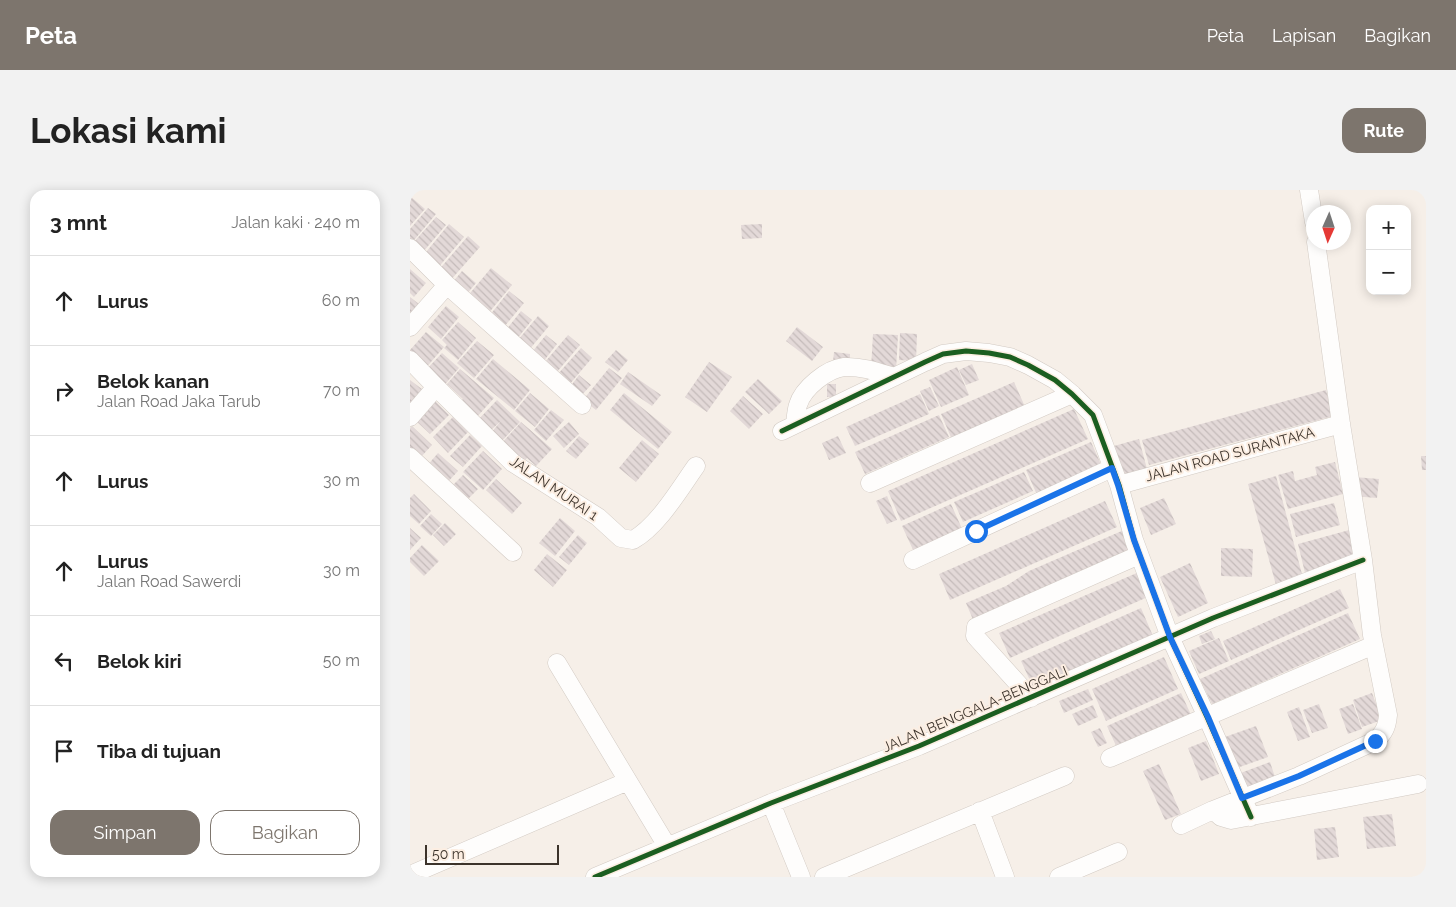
<!DOCTYPE html>
<html lang="id">
<head>
<meta charset="utf-8">
<style>
	body { margin:0; font-family:Raleway,sans-serif; background:#f2f2f2; color:#222 }
	.controls { position:absolute; right:15px; top:15px; display:grid; overflow:hidden; border-radius:10px; box-shadow:0 2px 12px #0003 }
	.controls button { width:45px; height:45px; display:grid; place-items:center; padding:0; border:0; border-bottom:1px solid #e0e0e0; background:#fff; color:#222; font:25px sans-serif }
	.compass { position:absolute; left:896px; top:15px; width:45px; height:45px; border-radius:50%; background:#fff; box-shadow:0 2px 12px #0003; rotate:183deg }
	.scale { position:absolute; left:15px; bottom:12px; width:134px; box-sizing:border-box; padding-left:5px; border:2px solid #3c332b; border-top:0; font-size:14px; line-height:18px; white-space:nowrap; color:#3c332b; -webkit-text-stroke:4px #fceee2; paint-order:stroke }
	.stop { position:absolute; width:15px; height:15px; margin:-11px; border:4px solid #1a73e8; border-radius:50%; background:#fff }
	.stop.end { background:#1a73e8; border-color:#fff; box-shadow:0 1px 5px #0008 }
	.list { margin:0; padding:0; list-style:none }
	h2 { display:flex; justify-content:space-between; align-items:center; height:65px; margin:0; padding:0 20px; font-size:21px }
	h2 small { font-size:16px; font-weight:400; color:#767676 }
	.list li { display:grid; grid-template-columns:32px 1fr auto; gap:15px; align-items:center; box-sizing:border-box; height:90px; padding:0 20px; border-top:1px solid #e0e0e0 }
	.list b { display:block; font-size:19px; white-space:nowrap }
	.list p { margin:0; font-size:16px; white-space:nowrap; color:#767676 }
	.list em { font-size:16px; font-style:normal; color:#767676 }
	.actions { display:flex; gap:10px; padding:15px 20px }
	.actions a { flex:1; padding:11px 0; border:1px solid #7d756d; border-radius:15px; text-align:center; font-size:18px; color:#7d756d }
	.actions .main { background:#7d756d; color:#fff }
	.icon { flex:none; width:28px; height:28px; fill:none; stroke:currentColor; stroke-width:2; stroke-linecap:round; stroke-linejoin:round }
	.map { position:relative; flex:none; width:1016px; height:687px; overflow:hidden; border-radius:15px }
	header { display:flex; align-items:center; gap:30px; box-sizing:border-box; height:70px; padding:0 25px; background:#7d756d; color:#fff }
	header strong { font-size:24px }
	nav { display:flex; gap:28px; margin-inline-start:auto; font-size:18px }
	.intro { display:flex; align-items:center; justify-content:space-between; box-sizing:border-box; height:120px; padding:0 30px }
	h1 { margin:0; font-size:35px }
	.button { padding:12px 22px; border-radius:15px; background:#7d756d; color:#fff; font-size:18px; font-weight:700 }
	main { display:flex; gap:30px; padding:0 30px }
	aside { flex:1; background:#fff; border-radius:15px; box-shadow:0 2px 12px #0003 }
	.map>svg:first-child { display:block }
</style>
</head>
<body>
<header>
<strong>Peta</strong>
<nav><a>Peta</a><a>Lapisan</a><a>Bagikan</a></nav>
</header>
<div class="intro"><h1>Lokasi kami</h1><a class="button">Rute</a></div>
<main>
<aside>
<h2>3 mnt<small>Jalan kaki · 240 m</small></h2>
<ul class="list">
<li><svg class="icon" aria-label="ahead" viewBox="0 0 24 24"><path d="M12 20V5M6 11l6-6 6 6"/></svg><div><b>Lurus</b></div><em>60 m</em></li>
<li><svg class="icon" aria-label="right" viewBox="0 0 24 24"><path d="M7 20v-9h11M14 6l5 5-5 5"/></svg><div><b>Belok kanan</b><p>Jalan Road Jaka Tarub</p></div><em>70 m</em></li>
<li><svg class="icon" aria-label="ahead" viewBox="0 0 24 24"><path d="M12 20V5M6 11l6-6 6 6"/></svg><div><b>Lurus</b></div><em>30 m</em></li>
<li><svg class="icon" aria-label="ahead" viewBox="0 0 24 24"><path d="M12 20V5M6 11l6-6 6 6"/></svg><div><b>Lurus</b><p>Jalan Road Sawerdi</p></div><em>30 m</em></li>
<li><svg class="icon" aria-label="left" viewBox="0 0 24 24"><path d="M17 20v-9H6M10 6l-5 5 5 5"/></svg><div><b>Belok kiri</b></div><em>50 m</em></li>
<li><svg class="icon" aria-label="arrive" viewBox="0 0 24 24"><path d="M6 21V4h12l-3 4 3 4H6"/></svg><div><b>Tiba di tujuan</b></div></li>
</ul>
<div class="actions"><a class="main">Simpan</a><a>Bagikan</a></div>
</aside>
<div class="map">
<svg width="1016" height="687" viewBox="0 0 1016 687">
	<defs>
		<pattern id="building-back-hatch" width="6" height="6" patternUnits="userSpaceOnUse" patternTransform="scale(1.25)"><rect width="6" height="6" fill="#e3d9d8"/><path d="M-1 5l2 2M0 0l6 6M5-1l2 2" fill="none" stroke="#c4bbba"/></pattern>
	</defs>
	<rect width="100%" height="100%" fill="#f6efe8"/>
	<path fill="url(#building-back-hatch)" d="M 0,6 L 15,19 L 0,36 Z
		M 18,18 L 26,24 L 0,55 L 0,39 Z
		M 26,27 L 36,35 L 13,62 L 3,53 Z
		M 39,34 L 54,47 L 27,79 L 12,67 Z
		M 352,34 L 352,48 L 332,49 L 331,35 Z
		M 58,46 L 70,57 L 39,92 L 27,82 Z
		M 81,78 L 102,95 L 77,125 L 56,108 Z
		M 0,79 L 16,93 L 4,107 L 0,103 Z
		M 52,81 L 66,93 L 56,105 L 42,93 Z
		M 99,101 L 114,113 L 94,137 L 80,125 Z
		M 0,107 L 9,114 L 0,124 Z
		M 36,116 L 49,127 L 31,149 L 18,137 Z
		M 111,121 L 122,130 L 107,149 L 96,140 Z
		M 128,126 L 139,136 L 119,160 L 108,150 Z
		M 48,132 L 66,148 L 48,170 L 34,158 L 37,155 L 32,150 Z
		M 387,137 L 413,157 L 402,171 L 376,151 Z
		M 16,142 L 34,157 L 14,180 L 0,167 L 0,160 Z
		M 490,143 L 507,144 L 506,171 L 489,170 Z
		M 463,144 L 488,145 L 486,180 L 461,179 Z
		M 136,145 L 147,154 L 133,172 L 122,162 Z
		M 158,145 L 170,155 L 147,182 L 135,172 Z
		M 67,151 L 84,165 L 64,188 L 47,173 Z
		M 171,158 L 182,168 L 159,195 L 147,185 Z
		M 206,160 L 218,170 L 208,182 L 195,172 Z
		M 424,162 L 440,164 L 440,173 L 423,172 Z
		M 32,163 L 49,178 L 32,198 L 14,182 Z
		M 83,169 L 120,200 L 104,220 L 66,189 Z
		M 299,172 L 322,187 L 297,222 L 275,207 Z
		M 562,174 L 569,190 L 556,195 L 549,180 Z
		M 547,177 L 559,205 L 531,217 L 519,190 Z
		M 199,178 L 212,188 L 186,220 L 173,210 Z
		M 50,179 L 84,208 L 66,228 L 49,213 L 53,209 L 37,194 Z
		M 218,182 L 251,205 L 242,216 L 210,194 Z
		M 169,185 L 181,195 L 171,206 L 160,197 Z
		M 348,189 L 372,211 L 359,224 L 335,202 Z
		M 0,190 L 17,203 L 0,224 Z
		M 604,192 L 616,219 L 543,252 L 531,224 Z
		M 417,194 L 426,194 L 426,207 L 417,207 Z
		M 520,197 L 529,216 L 519,221 L 510,201 Z
		M 916,200 L 923,226 L 739,275 L 732,250 Z
		M 120,203 L 139,219 L 125,237 L 105,221 Z
		M 214,203 L 262,242 L 248,259 L 200,220 Z
		M 510,204 L 519,224 L 445,256 L 436,237 Z
		M 333,206 L 353,224 L 339,239 L 320,221 Z
		M 23,209 L 39,225 L 20,244 L 4,229 Z
		M 87,210 L 110,232 L 90,253 L 80,244 L 91,231 L 79,242 L 67,231 Z
		M 664,219 L 678,249 L 491,331 L 478,301 Z
		M 141,220 L 154,230 L 136,251 L 124,240 Z
		M 529,225 L 539,247 L 455,284 L 445,262 Z
		M 43,227 L 58,242 L 38,263 L 23,247 Z
		M 111,232 L 142,259 L 126,276 L 117,268 L 111,275 L 90,255 Z
		M 159,232 L 169,244 L 154,258 L 143,246 Z
		M 2,236 L 22,255 L 10,268 L 0,259 L 0,238 Z
		M 60,245 L 72,256 L 53,277 L 40,266 Z
		M 169,246 L 179,254 L 166,269 L 156,261 Z
		M 428,246 L 436,263 L 419,270 L 412,253 Z
		M 729,249 L 737,279 L 713,286 L 704,256 Z
		M 232,250 L 249,264 L 226,292 L 209,278 Z
		M 681,252 L 693,279 L 628,307 L 616,280 Z
		M 73,261 L 92,279 L 73,300 L 53,282 Z
		M 28,263 L 48,281 L 35,295 L 16,277 Z
		M 1011,266 L 1016,266 L 1016,280 L 1012,280 Z
		M 925,272 L 933,304 L 878,319 L 868,285 L 883,281 L 885,291 L 907,285 L 905,277 Z
		M 614,282 L 623,301 L 553,332 L 544,312 Z
		M 53,285 L 68,299 L 56,311 L 41,297 Z
		M 866,286 L 893,388 L 866,395 L 838,294 Z
		M 944,287 L 969,289 L 967,308 L 942,306 Z
		M 86,289 L 112,313 L 102,324 L 76,300 Z
		M 4,304 L 21,321 L 9,334 L 0,326 L 0,308 Z
		M 477,306 L 487,330 L 477,334 L 466,311 Z
		M 754,308 L 766,334 L 741,345 L 730,318 Z
		M 695,311 L 707,337 L 540,410 L 529,384 Z
		M 924,313 L 930,335 L 886,347 L 880,324 Z
		M 541,314 L 553,341 L 504,362 L 492,336 Z
		M 21,324 L 32,334 L 21,346 L 10,336 Z
		M 150,328 L 165,341 L 145,366 L 129,353 Z
		M 35,333 L 46,344 L 34,356 L 23,345 Z
		M 0,338 L 11,348 L 0,360 Z
		M 943,339 L 950,368 L 895,383 L 888,354 Z
		M 714,340 L 725,365 L 564,432 L 556,413 L 596,396 L 619,381 Z
		M 168,345 L 177,353 L 159,375 L 149,367 Z
		M 12,355 L 29,371 L 14,386 L 0,372 L 0,368 Z
		M 811,358 L 843,359 L 842,387 L 811,386 Z
		M 137,364 L 157,380 L 143,397 L 124,380 Z
		M 780,373 L 798,413 L 768,427 L 750,387 Z
		M 729,382 L 740,406 L 600,468 L 589,443 Z
		M 930,399 L 939,418 L 821,470 L 813,451 Z
		M 731,418 L 743,446 L 624,499 L 611,471 Z
		M 938,423 L 950,449 L 802,514 L 790,489 Z
		M 801,441 L 805,449 L 792,454 L 789,446 Z
		M 809,448 L 819,471 L 789,484 L 779,461 Z
		M 754,467 L 768,499 L 696,531 L 682,499 Z
		M 678,499 L 683,510 L 654,523 L 649,511 Z
		M 771,503 L 782,527 L 708,560 L 697,536 Z
		M 962,503 L 972,530 L 952,537 L 943,510 Z
		M 909,514 L 918,538 L 902,543 L 893,520 Z
		M 943,514 L 952,539 L 938,544 L 929,519 Z
		M 683,515 L 688,527 L 668,536 L 662,524 Z
		M 889,517 L 900,547 L 888,551 L 877,522 Z
		M 846,536 L 858,567 L 827,578 L 815,547 Z
		M 690,538 L 697,553 L 688,557 L 681,542 Z
		M 796,551 L 809,584 L 791,591 L 778,558 Z
		M 860,572 L 867,593 L 836,604 L 828,584 Z
		M 749,574 L 771,624 L 755,630 L 733,581 Z
		M 982,624 L 986,656 L 957,659 L 953,627 Z
		M 925,637 L 929,667 L 907,670 L 904,639 Z"/>
	<g fill="none" stroke-linecap="round" stroke-linejoin="round">
		<g stroke="#d2cac3" stroke-width="19">
			<path id="minor" d="M 899,0 L 904,32
				M 0,58 L 37,95 L 0,137
				M 37,95 L 172,215
				M 0,170 L 26,197 L 103,273 L 188,327 L 211,348 L 223,350 C 248,336 269,300 286,276
				M 0,227 L 26,197
				M 385,234 C 386,227 386,221 388,215 C 393,198 417,179 434,177 C 451,176 468,182 484,187
				M 372,241 L 515,172 L 533,164 L 556,161 L 579,163 L 600,167 L 618,175 L 645,190 L 662,204 L 683,225 L 709,295 L 724,350 L 760,447 L 797,527 L 841,627
				M 0,267 L 103,362
				M 460,293 L 662,204
				M 709,295 L 931,234
				M 503,370 L 702,278
				M 147,473 L 257,656
				M 621,508 L 565,446 L 566,437 L 729,365
				M 700,568 L 964,455
				M 361,613 L 391,687
				M 803,620 L 811,627 L 821,630 L 1008,594
				M 570,621 L 595,687
				M 771,635 L 803,620 L 889,586 L 965,551 C 974,543 977,537 978,525 L 962,445 L 953,370 L 931,234 L 906,52
				M 0,685 L 218,591
				M 185,687 L 361,613 L 509,556 L 803,428 L 953,370
				M 414,687 L 655,586
				M 649,687 L 708,662"/>
		</g>
		<use href="#minor" stroke="#fefdfc" stroke-width="18"/>
		<g stroke="#fceee2" stroke-width="8">
			<path id="cycleway" d="M 372,241 L 515,172 L 533,164 L 556,161 L 579,163 L 600,167 L 618,175 L 645,190 L 662,204 L 683,225 L 709,295 L 724,350 L 760,447 L 797,527 L 841,627
				M 185,687 L 361,613 L 509,556 L 803,428 L 953,370"/>
		</g>
		<use href="#cycleway" stroke="#1b5e20" stroke-width="5"/>
	</g>
	<g fill="none" stroke-linecap="round" stroke-linejoin="round">
		<path stroke="#1a73e8" stroke-width="6" d="M 566,341 L 702,278 L 708,295 L 724,350 L 760,447 L 798,527 L 832,608 L 889,586 L 965,551"/>
	</g>
	<g text-anchor="middle" stroke-width="4" stroke-linejoin="round" paint-order="stroke">
		<g font-size="14" fill="#3c332b" stroke="#fceee2">
			<text transform="translate(820 264) rotate(-15)" y="5">JALAN ROAD SURANTAKA</text>
			<text transform="translate(144 298) rotate(34)" y="5">JALAN MURAI 1</text>
			<text transform="translate(565 519) rotate(-23)" y="5">JALAN BENGGALA-BENGGALI</text>
		</g>
	</g>
</svg>
<div class="controls">
<button>+</button>
<button>−</button>
</div>
<svg class="compass" viewBox="-18 -18 36 36"><path d="M0-13l5 13h-10z" fill="#e53935"/><path d="M0 13l5-13h-10z" fill="#767676"/></svg>
<div class="scale">50 m</div>
<div class="stop" style="left:566px;top:341px"></div>
<div class="stop end" style="left:965px;top:551px"></div>
</div>
</main>
</body>
</html>
